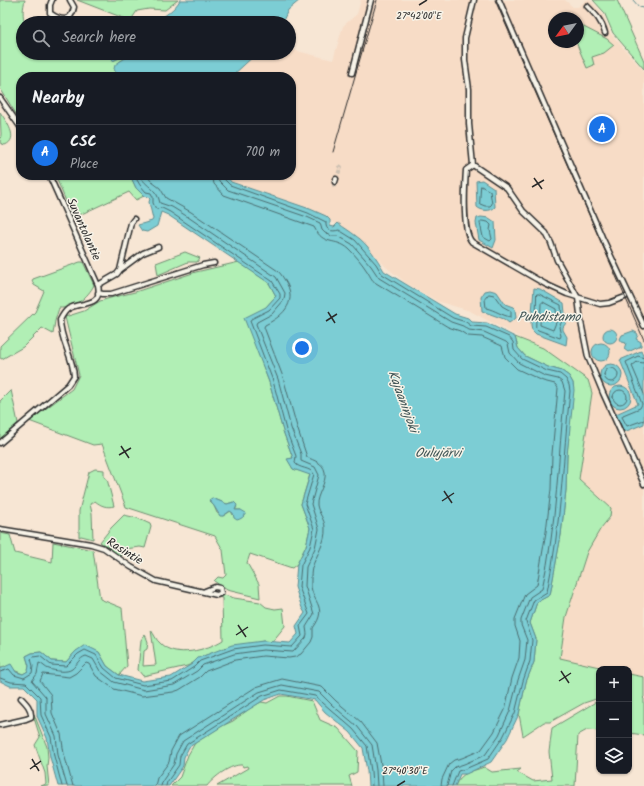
<!DOCTYPE html>
<html lang="en">
<head>
<meta charset="utf-8">
<style>
	body { margin:0; font-family:Kalam,sans-serif; background:#20242c; color:#f1f3f6 }
	.controls { position:absolute; right:12px; bottom:12px; display:grid; overflow:hidden; border-radius:8px; box-shadow:0 1px 3px #0004 }
	.controls button { width:36px; height:36px; display:grid; place-items:center; padding:0; border:0; border-bottom:1px solid #363941; background:#171b24; color:#f1f3f6; font:20px sans-serif }
	.compass { position:absolute; left:548px; top:12px; width:36px; height:36px; border-radius:50%; background:#171b24; box-shadow:0 1px 3px #0004; rotate:237deg }
	.you { position:absolute; left:302px; top:348px; width:14px; height:14px; margin:-10px; border:3px solid #fff; border-radius:50%; background:#1a73e8; box-shadow:0 0 0 6px #1a73e833 }
	.badge { display:grid; place-items:center; width:26px; height:26px; border-radius:50%; background:#1a73e8; color:#fff; font-size:13px; font-weight:700 }
	.pin { position:absolute; translate:-50% -50%; border:2px solid #fff; box-shadow:0 1px 4px #0006 }
	.list { margin:0; padding:0; list-style:none }
	h2 { display:flex; justify-content:space-between; align-items:center; height:52px; margin:0; padding:0 16px; font-size:17px }
	h2 small { font-size:13px; font-weight:400; color:#9ea1a6 }
	.list li { display:grid; grid-template-columns:26px 1fr auto; gap:12px; align-items:center; box-sizing:border-box; height:56px; padding:0 16px; border-top:1px solid #363941 }
	.list b { display:block; font-size:15px; white-space:nowrap }
	.list p { margin:0; font-size:13px; white-space:nowrap; color:#9ea1a6 }
	.list em { font-size:13px; font-style:normal; color:#9ea1a6 }
	.icon { flex:none; width:22px; height:22px; fill:none; stroke:currentColor; stroke-width:2; stroke-linecap:round; stroke-linejoin:round }
	.map { position:relative; flex:none; width:644px; height:786px; overflow:hidden }
	.search { position:absolute; background:#171b24; box-shadow:0 1px 3px #0004; left:16px; top:16px; width:280px; height:44px; display:flex; align-items:center; gap:10px; box-sizing:border-box; padding:0 14px; border-radius:22px; color:#9ea1a6; font-size:15px }
	.panel { position:absolute; background:#171b24; box-shadow:0 1px 3px #0004; left:16px; top:72px; width:280px; height:108px; border-radius:16px }
	.map>svg:first-child { display:block }
</style>
</head>
<body>
<div class="map">
<svg width="644" height="786" viewBox="0 0 644 786">
	<rect width="100%" height="100%" fill="#f7e6d4"/>
	<filter id="ink" filterUnits="userSpaceOnUse"><feTurbulence type="fractalNoise" baseFrequency=".025" numOctaves="2"/><feDisplacementMap in="SourceGraphic" scale="8" xChannelSelector="R" yChannelSelector="G"/><feConvolveMatrix kernelMatrix="1 2 1 2 8 2 1 2 1" color-interpolation-filters="sRGB"/></filter>
	<g filter="url(#ink)">
		<path fill="#f7dcc6" fill-rule="evenodd" d="M 361,0 L 565,0 L 573,7 L 578,7 L 586,0 L 590,0 L 602,13 L 611,34 L 644,71 L 644,677 L 629,674 L 629,669 L 608,669 L 560,658 L 566,617 L 587,552 L 601,528 L 611,517 L 611,508 L 579,479 L 592,393 L 588,380 L 567,365 L 519,337 L 470,311 L 437,301 L 406,283 L 386,267 L 357,236 L 310,209 L 231,182 L 226,175 L 291,175 L 291,77 L 231,77 L 241,67 L 258,53 L 289,53 L 289,49 L 333,60 L 343,26 L 357,14 ZM 554,18 L 578,18 L 578,42 L 554,42 Z"/>
		<path fill="#b1efb5" stroke="#6e8d70" fill-rule="evenodd" d="M 0,0 L 25,0 C 23,7 22,16 25,23 L 23,23 L 23,53 L 114,53 L 113,61 L 127,54 L 127,57 L 119,62 L 116,73 L 120,74 L 125,72 L 127,75 L 127,77 L 21,77 L 21,119 L 16,114 L 0,88 Z
			M 77,0 L 178,0 L 165,10 L 149,9 L 137,11 L 129,23 L 125,23 L 126,19 Z
			M 593,0 L 617,0 L 644,61 L 644,69 L 613,33 L 604,12 Z
			M 578,24 L 607,39 L 614,45 L 604,53 L 592,57 L 594,65 L 587,68 L 576,42 L 578,42 Z
			M 0,112 C 6,121 20,139 5,145 L 0,143 L 1,134 Z
			M 55,175 L 130,175 L 136,188 L 144,196 L 136,200 L 129,192 L 73,218 Z
			M 185,252 L 200,258 L 197,262 L 188,262 L 158,275 L 156,263 Z
			M 80,262 L 83,262 L 94,285 C 88,297 74,309 59,308 L 55,321 L 53,334 L 42,328 L 23,347 L 2,359 L 0,358 L 0,346 L 35,312 L 44,291 L 34,285 L 32,281 L 33,279 Z
			M 239,262 L 269,283 L 276,296 L 266,307 L 256,347 L 269,382 L 283,431 L 293,458 L 288,459 L 293,469 L 310,474 L 301,504 L 310,528 L 306,546 L 297,564 L 292,568 L 250,554 L 247,563 L 259,584 L 260,598 L 227,590 L 214,581 L 218,577 L 223,578 L 226,575 L 223,550 L 215,536 L 126,507 L 102,444 L 93,445 L 29,421 L 72,389 L 79,375 L 65,317 L 84,311 L 100,301 L 114,297 L 135,292 L 196,272 ZM 212,498 L 227,504 L 233,502 L 237,507 L 235,510 L 241,510 L 233,515 L 231,511 L 223,516 L 217,513 L 214,506 L 209,501 Z
			M 515,337 L 543,348 L 588,380 L 592,393 L 579,479 L 611,508 L 610,517 L 601,528 L 587,552 L 566,617 L 560,658 L 608,669 L 599,669 L 599,698 L 584,703 L 550,722 L 544,722 L 523,736 L 519,714 L 526,682 L 534,662 L 536,639 L 530,623 L 537,602 L 550,595 L 561,535 L 566,490 L 567,455 L 573,383 L 569,376 L 562,371 L 548,367 L 525,356 L 518,348 Z
			M 11,390 L 18,423 L 0,440 L 0,401 Z
			M 95,469 L 104,470 L 104,477 L 107,479 L 114,506 C 107,508 101,506 95,501 L 90,504 L 92,513 L 93,539 L 81,536 L 79,537 L 79,511 L 89,472 Z
			M 124,515 L 137,518 L 150,524 L 151,527 L 145,548 L 140,547 L 125,549 L 121,557 L 100,542 L 111,528 Z
			M 0,533 L 10,535 L 15,553 L 52,562 L 53,542 L 93,550 L 100,599 L 122,608 L 127,666 L 119,675 L 107,666 L 99,652 L 76,651 L 66,662 L 52,661 L 41,652 L 32,653 L 26,656 L 29,666 L 28,671 L 23,674 L 4,666 L 0,669 Z
			M 221,594 L 234,598 L 260,602 L 266,607 L 275,609 L 283,608 L 285,626 L 272,642 L 263,641 L 206,655 C 197,658 195,663 187,666 L 143,676 L 138,670 L 141,640 L 145,634 L 148,642 L 147,649 L 144,651 L 143,666 L 156,665 L 151,630 C 154,634 156,640 160,643 C 175,659 207,650 223,640 L 222,598 L 214,596 Z
			M 629,674 L 644,677 L 644,697 L 643,698 L 644,699 L 644,735 L 629,733 Z
			M 280,696 L 287,696 L 312,701 L 320,720 L 338,728 L 358,751 L 357,772 L 349,776 L 352,786 L 217,786 L 248,768 L 247,766 L 243,767 L 242,765 C 231,764 214,777 207,786 L 171,786 L 180,777 L 188,755 L 195,743 L 222,726 L 233,721 L 249,709 L 261,702 L 267,703 Z
			M 599,700 L 599,731 L 587,730 L 578,735 L 575,786 L 455,786 C 461,772 471,772 484,767 L 492,772 L 521,769 L 517,772 L 533,781 L 552,779 L 549,752 L 552,728 Z
			M 34,714 L 47,747 L 48,758 L 47,766 L 49,786 L 41,786 L 46,784 L 45,773 L 35,745 L 40,737 L 34,718 Z"/>
		<path fill="#7ccdd4" stroke="#5c8c90" d="M 180,0 L 300,0 L 288,10 L 282,23 L 139,23 C 144,20 147,22 152,21 C 162,20 176,8 180,0 Z
			M 114,53 L 257,53 L 231,77 L 127,77 L 127,75 L 125,72 L 120,74 L 116,73 L 114,69 L 115,65 L 119,62 L 127,57 L 127,55 L 112,61 Z
			M 130,175 L 226,175 L 231,182 L 310,209 L 326,216 L 330,220 L 330,226 L 334,227 L 338,223 C 344,228 350,231 356,236 C 367,243 378,260 384,271 L 455,314 L 468,318 L 472,322 L 487,323 L 515,337 L 518,348 L 525,356 L 548,367 L 562,371 L 569,376 L 573,383 L 574,390 L 567,455 L 566,490 L 561,535 L 550,595 L 537,602 L 530,623 L 536,639 L 534,662 L 526,682 L 519,714 L 507,739 L 491,762 L 466,774 L 460,774 L 455,786 L 368,786 L 367,771 L 363,748 L 350,732 L 325,712 L 315,700 L 281,694 L 264,700 L 189,747 L 184,757 L 183,766 L 169,786 L 58,786 L 50,757 L 47,738 L 37,716 L 37,699 L 24,686 L 10,686 L 0,681 L 0,669 L 11,664 L 16,672 L 23,674 L 28,671 L 29,666 L 26,656 L 32,653 L 41,652 L 52,661 L 66,662 L 76,651 L 85,645 L 99,652 L 107,666 L 119,675 L 142,681 L 171,677 L 192,664 L 198,658 L 232,645 L 263,641 L 290,643 L 298,634 L 296,626 L 305,613 L 302,608 L 295,587 L 297,564 L 306,546 L 310,528 L 301,504 L 310,475 L 293,469 L 287,459 L 293,458 L 283,431 L 269,382 L 244,318 L 266,307 L 276,296 L 269,283 L 168,215 L 161,212 L 157,226 L 147,232 L 142,231 L 138,225 L 152,221 L 153,219 L 149,202 L 150,199 L 148,197 L 144,196 L 136,188 Z
			M 482,180 L 494,188 L 495,207 C 491,212 481,211 477,207 L 476,181 Z
			M 481,217 L 489,218 L 495,222 L 496,240 L 493,248 L 479,240 L 476,223 L 477,218 Z
			M 534,288 L 540,289 L 564,303 L 566,323 L 563,327 L 563,330 L 567,337 L 566,345 L 536,334 L 532,330 L 531,325 Z
			M 490,290 L 497,292 L 505,304 L 513,307 L 515,309 L 516,318 L 509,323 L 504,319 L 482,311 L 481,297 L 485,291 Z
			M603 336a7 7 0 1 1 14 0a7 7 0 1 1-14 0Z
			M 633,331 L 637,333 L 638,335 L 636,339 L 641,342 L 641,346 L 628,352 L 624,349 L 626,343 L 622,342 L 620,339 L 622,335 Z
			M592 352a9 9 0 1 1 18 0a9 9 0 1 1-18 0Z
			M 641,351 L 644,358 L 644,424 L 624,432 L 616,414 L 638,404 L 620,360 Z
			M600 375a11 11 0 1 1 22 0a11 11 0 1 1-22 0Z
			M609 397a11 11 0 1 1 22 0a11 11 0 1 1-22 0Z
			M 212,498 L 227,504 L 234,502 L 237,505 L 235,510 L 241,510 L 246,513 C 244,517 241,519 237,520 L 234,518 L 233,513 L 230,511 L 223,516 L 220,516 L 214,506 L 209,500 Z"/>
		<g fill="none" stroke-linecap="round" stroke-linejoin="round">
			<path stroke="#4b6c6f" stroke-width="1" d="M 212,175 L 214,184 L 224,195 L 314,227 C 324,247 335,237 349,249 C 355,255 362,263 367,271 C 370,275 371,280 376,283 L 448,327 L 460,331 L 468,336 L 482,337 L 502,346 L 505,357 L 517,369 L 543,381 L 555,384 L 558,388 L 552,454 L 551,489 L 546,532 L 537,585 L 525,594 L 515,619 L 515,626 L 520,641 L 519,658 L 512,678 L 505,710 L 494,732 L 481,750 L 462,758 L 454,760 L 449,764 L 442,779 L 441,786
				M 218,175 L 219,181 L 228,190 L 307,217 L 320,223 L 322,230 L 325,233 L 332,236 L 338,236 L 352,244 L 371,266 L 379,278 L 451,322 L 463,326 L 469,330 L 484,332 L 506,342 L 508,344 L 510,353 L 519,363 L 545,376 L 558,379 L 562,382 L 565,391 C 558,457 557,524 542,589 L 530,597 L 521,620 L 521,625 L 527,640 L 525,660 L 518,680 L 510,711 L 499,735 L 485,755 L 464,764 L 455,767 L 451,771 L 447,786
				M 223,175 L 224,179 L 230,185 L 308,213 L 326,222 C 325,231 332,232 339,230 L 355,240 L 376,264 L 382,274 L 453,318 L 466,322 L 471,326 L 486,327 L 509,337 L 513,342 L 514,350 L 522,359 L 547,371 L 560,374 L 566,379 L 569,385 L 570,391 C 563,458 561,526 547,592 L 534,600 L 526,621 L 532,640 L 530,661 L 523,681 L 515,713 L 503,737 L 488,759 L 465,769 L 458,771 L 452,786
				M 481,186 L 490,191 L 492,204 L 490,206 L 485,206 L 480,204 Z
				M 482,221 L 488,222 L 491,225 L 490,230 L 492,239 L 490,241 L 483,237 L 480,223 Z
				M 489,294 L 494,295 L 502,306 L 511,311 L 511,317 C 503,316 495,310 486,308 L 485,299 Z
				M 537,294 L 539,294 L 561,305 L 562,321 L 559,327 L 561,336 L 560,338 L 538,330 L 536,328 Z
				M 543,302 L 556,309 L 557,320 L 553,330 L 540,325 L 541,304 Z
				M 644,358 L 638,356 L 626,362 L 642,404 L 640,408 L 623,415 L 622,417 L 627,426 L 644,420
				M 644,363 L 637,362 L 632,366 L 644,394
				M604 375a7 7 0 1 1 14 0a7 7 0 1 1-14 0Z
				M613 397a7 7 0 1 1 14 0a7 7 0 1 1-14 0Z
				M 0,672 L 9,669 L 14,675 L 24,678 L 32,673 L 33,666 L 31,659 L 33,657 L 40,656 L 51,665 L 66,666 L 78,654 L 85,650 L 96,655 L 104,668 L 116,678 L 143,685 L 172,681 L 194,667 L 200,661 L 233,649 L 263,645 L 292,647 L 302,636 L 300,626 L 309,614 L 299,587 L 301,565 L 310,547 L 314,529 L 305,504 L 314,474 C 310,467 299,469 295,463 L 296,456 L 286,430 L 273,381 L 250,321 L 251,319 L 269,310 L 280,298 L 280,294 L 272,281 L 170,212 L 162,208 L 156,209 L 153,203 L 153,197 L 151,193 L 146,192 L 140,185 L 134,175
				M 0,678 L 11,682 L 26,683 L 40,697 L 41,715 L 51,737 L 54,756 L 62,786
				M 67,786 L 58,755 L 56,736 L 46,714 L 46,697 L 32,681 L 37,674 L 39,663 C 43,664 45,668 49,669 C 55,671 67,673 72,669 C 77,665 79,658 86,656 L 93,659 L 100,671 L 114,682 L 144,690 L 174,685 L 197,671 L 203,665 L 234,654 L 263,650 L 293,652 L 306,638 L 307,634 L 306,627 L 314,614 L 305,586 L 306,567 L 315,548 L 319,529 L 311,504 L 319,475 L 315,467 L 301,461 L 301,454 L 291,428 L 278,379 L 256,324 L 257,322 L 272,314 L 284,300 L 285,293 L 276,277 L 188,217 L 172,207 L 160,203 C 157,188 147,188 139,175
				M 73,786 L 64,754 L 61,734 L 52,713 L 51,695 L 40,681 L 43,674 L 69,677 L 76,673 L 86,663 L 89,664 L 96,676 L 114,689 L 142,696 L 173,692 L 179,690 L 200,677 L 206,671 L 235,660 L 263,656 L 289,658 L 295,657 L 301,654 L 311,642 L 313,637 L 313,628 C 330,605 309,602 311,580 C 311,576 311,572 312,568 C 316,555 326,543 325,528 C 325,519 318,513 317,505 C 316,495 327,483 325,472 C 323,462 314,461 307,457 L 297,427 L 283,377 L 264,327 L 265,325 C 281,317 297,304 287,284 C 284,279 282,275 278,271 L 191,212 L 166,198 L 160,188 L 152,182 L 146,175
				M 155,786 L 157,778 L 169,762 L 171,751 L 179,736 L 256,687 L 282,679 L 322,687 L 336,701 L 361,722 L 377,743 L 382,770 L 383,786
				M 161,786 L 163,780 L 174,764 L 176,754 L 183,741 L 259,692 L 282,685 L 319,692 L 332,705 L 357,726 L 372,745 L 376,770 L 377,786
				M 166,786 L 167,782 L 179,765 L 180,756 L 187,744 L 262,696 L 281,690 L 315,696 L 353,729 L 367,746 L 371,771 L 372,786"/>
			<path stroke="#5c8c90" stroke-width="1" d="M 633,0 L 639,7 L 644,8"/>
			<path stroke="#cec1b2" stroke-width="4" stroke-dasharray="4 2" stroke-linecap="butt" d="M 336,179 L 341,167 L 339,166 L 338,164
				M 334,187 L 335,182"/>
			<g stroke="#2b2b2b" stroke-width="7">
				<path id="minor" d="M 52,0 L 50,5 L 50,13 C 61,21 71,23 74,7 L 70,0
					M 499,0 L 602,237 L 644,326
					M 587,6 C 596,15 602,21 605,33
					M 352,73 L 371,0
					M 0,98 L 21,128
					M 473,165 L 469,124 L 469,89 L 465,60 L 465,38 L 474,0
					M 335,182 L 336,179
					M 120,270 L 143,253 L 158,247
					M 98,285 L 117,274 L 120,270 L 131,223 L 134,219
					M 98,293 L 103,294 L 111,294 L 203,265 L 214,263
					M 625,297 L 609,303 L 600,304 L 567,294 L 545,284 L 472,242 C 462,232 465,184 466,170 L 473,165 L 507,188 L 523,211 L 546,233 L 551,243 L 557,260 L 578,298 L 581,322 L 588,357 L 603,393 L 644,484
					M 0,443 L 68,385 L 74,376 C 73,357 60,339 60,320 C 62,316 64,312 68,309 C 80,301 103,308 98,285 L 49,175
					M 0,529 L 91,544 L 104,548 L 131,567 L 156,581 L 217,595 L 221,593 L 220,588 L 215,587 L 205,591
					M 0,725 L 26,719 L 31,717 C 32,709 26,703 21,698"/>
			</g>
			<use href="#minor" stroke="#f7f3e8" stroke-width="4"/>
			<path stroke="#2b2b2b" stroke-width="1" d="M 495,0 L 644,340
				M 333,152 L 377,0"/>
		</g>
	</g>
	<path fill="none" stroke="#2b2b2b" stroke-width="1.5" d="M 419,5 L 427,0M 534,178 L 542,189M 532,187 L 544,180M 328,312 L 335,323M 326,321 L 337,314M 121,446 L 129,458M 119,455 L 131,448M 444,491 L 452,503M 442,501 L 454,493M 238,625 L 246,637M 236,635 L 248,627M 561,671 L 569,683M 559,681 L 571,673M 32,759 L 39,771M 30,769 L 41,761M 397,786 L 405,781"/>
	<g text-anchor="middle" stroke-width="3" stroke-linejoin="round" paint-order="stroke">
		<g font-size="12" fill="#2b2b2b" stroke="#f7f3e8">
			<text transform="translate(84 229) rotate(66)" y="4">Suvantolantie</text>
			<text transform="translate(125 551) rotate(32)" y="4">Rasintie</text>
		</g>
		<g font-size="13" font-style="italic" fill="#3f5455" stroke="#f7f3e8">
			<text x="549" y="321">Puhdistamo</text>
			<text transform="translate(404 401) rotate(70)" y="5">Kajaaninjoki</text>
			<text x="438" y="457">Oulujärvi</text>
		</g>
	</g>
	<g font-size="10" text-anchor="middle" fill="#2b2b2b" stroke="#f7f3e8" stroke-width="3" stroke-linejoin="round" paint-order="stroke">
		<text x="419" y="19">27°42'00"E</text>
		<text x="405" y="774">27°40'30"E</text>
	</g>
</svg>
<div class="controls">
<button>+</button>
<button>−</button>
<button><svg class="icon" aria-label="layers" viewBox="0 0 24 24"><path d="M12 4l9 5-9 5-9-5zM3 14l9 5 9-5"/></svg></button>
</div>
<svg class="compass" viewBox="-18 -18 36 36"><path d="M0-13l5 13h-10z" fill="#e53935"/><path d="M0 13l5-13h-10z" fill="#9ea1a6"/></svg>
<div class="you"></div>
<div class="pin badge" style="left:602px;top:129px">A</div>
<div class="search"><svg class="icon" aria-label="search" viewBox="0 0 24 24"><circle cx="10" cy="10" r="6"/><path d="M15 15l6 6"/></svg>Search here</div>
<section class="panel">
<h2>Nearby<small></small></h2>
<ul class="list">
<li><span class="badge">A</span><div><b>CSC</b><p>Place</p></div><em>700 m</em></li>
</ul>
</section>
</div>
</body>
</html>
